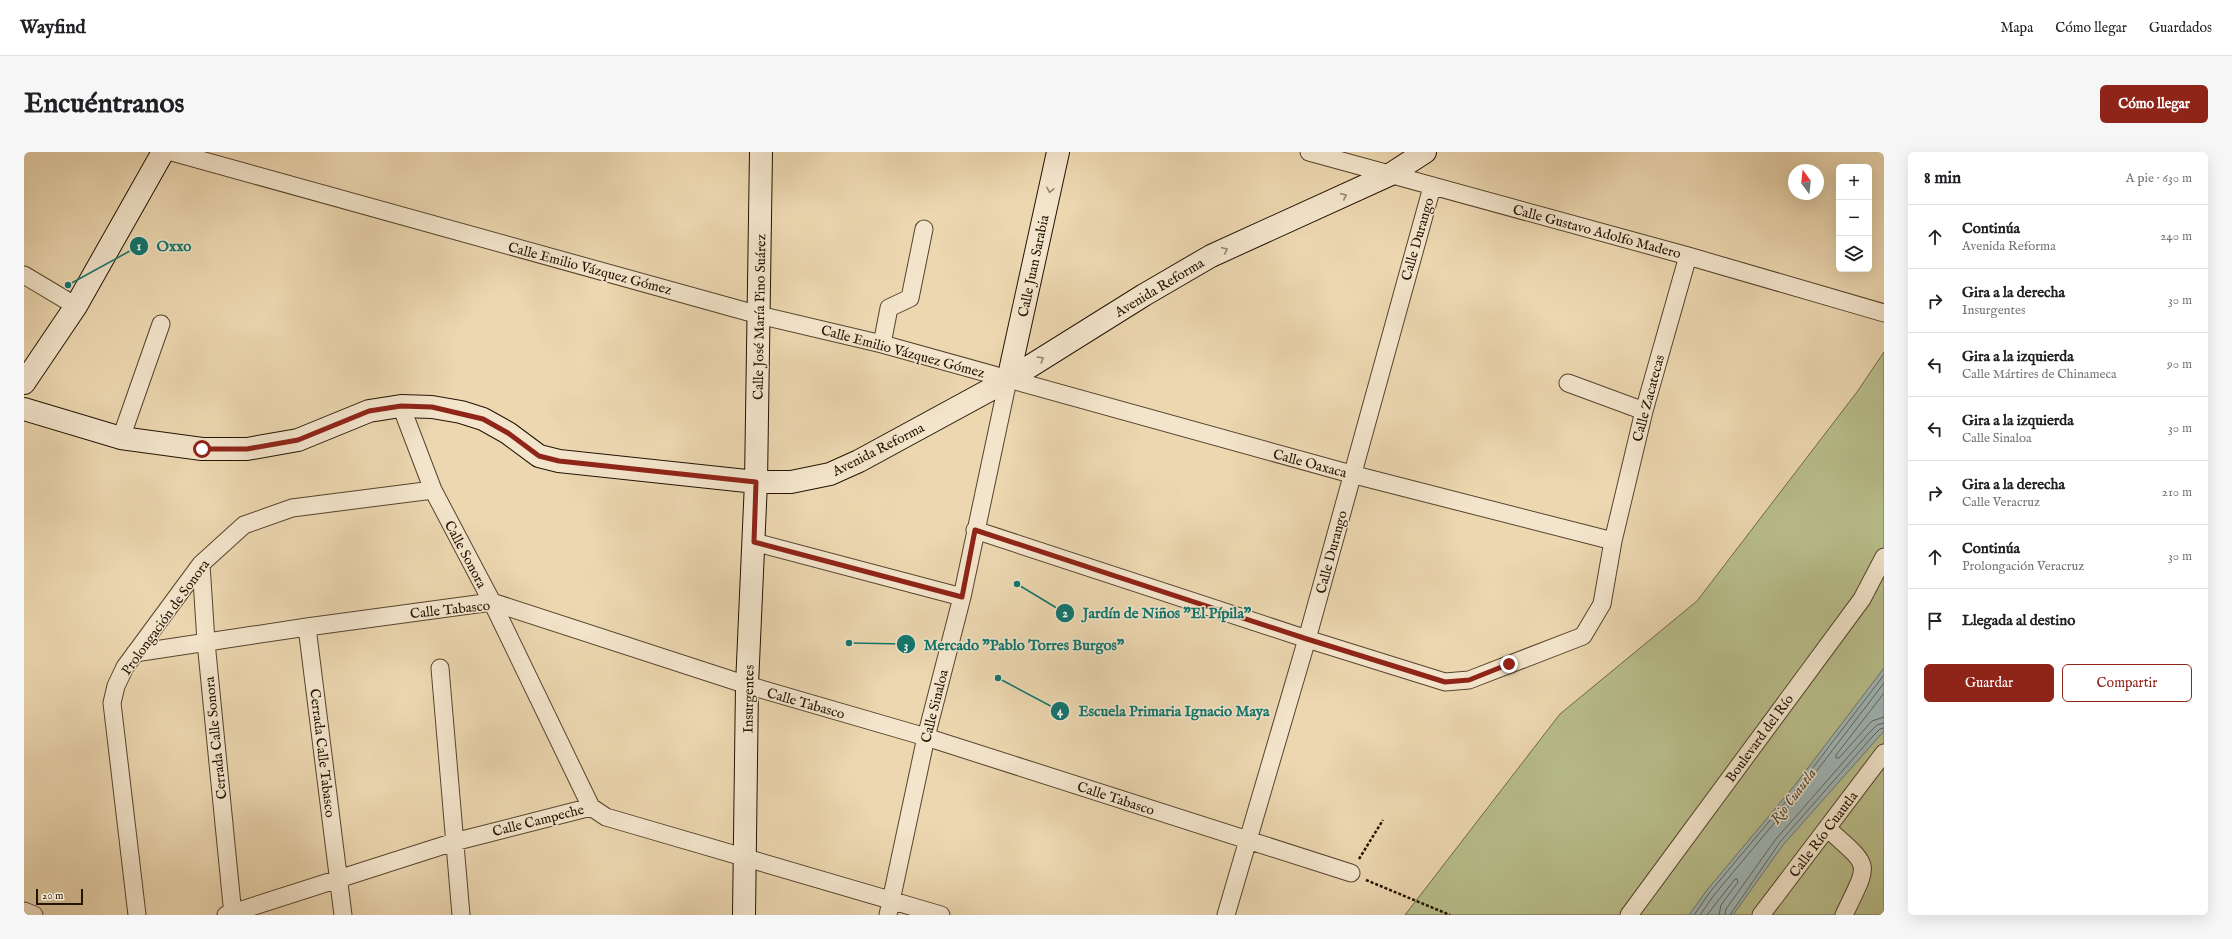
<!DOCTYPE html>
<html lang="es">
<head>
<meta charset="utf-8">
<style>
	body { margin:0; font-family:"IM FELL English",serif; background:#f6f6f6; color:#202124 }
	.controls { position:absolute; right:12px; top:12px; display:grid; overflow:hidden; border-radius:6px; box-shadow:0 4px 16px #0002 }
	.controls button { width:36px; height:36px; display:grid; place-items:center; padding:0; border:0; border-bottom:1px solid #e0e0e0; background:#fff; color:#202124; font:20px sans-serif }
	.compass { position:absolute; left:1764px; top:12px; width:36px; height:36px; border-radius:50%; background:#fff; box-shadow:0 4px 16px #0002; rotate:345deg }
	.scale { position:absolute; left:12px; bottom:10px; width:47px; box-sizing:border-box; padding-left:4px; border:2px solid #231300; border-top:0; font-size:11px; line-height:14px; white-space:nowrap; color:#231300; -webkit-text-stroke:3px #f3e5cc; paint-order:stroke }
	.stop { position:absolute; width:12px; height:12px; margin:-9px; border:3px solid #8f2418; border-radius:50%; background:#fff }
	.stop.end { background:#8f2418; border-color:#fff; box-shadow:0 1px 4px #0008 }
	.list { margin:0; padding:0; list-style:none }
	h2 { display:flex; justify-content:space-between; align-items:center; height:52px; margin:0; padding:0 16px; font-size:17px }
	h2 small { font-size:13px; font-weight:400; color:#757577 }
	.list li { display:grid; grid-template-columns:26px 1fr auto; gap:12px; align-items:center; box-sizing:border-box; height:64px; padding:0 16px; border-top:1px solid #e0e0e0 }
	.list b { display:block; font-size:15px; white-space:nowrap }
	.list p { margin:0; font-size:13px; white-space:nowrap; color:#757577 }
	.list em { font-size:13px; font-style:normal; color:#757577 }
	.actions { display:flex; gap:8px; padding:12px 16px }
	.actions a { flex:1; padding:9px 0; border:1px solid #8f2418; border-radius:6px; text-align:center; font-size:14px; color:#8f2418 }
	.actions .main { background:#8f2418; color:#fff }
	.icon { flex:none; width:22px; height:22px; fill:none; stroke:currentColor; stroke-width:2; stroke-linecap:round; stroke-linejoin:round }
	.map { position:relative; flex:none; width:1860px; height:763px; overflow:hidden; border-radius:6px }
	header { display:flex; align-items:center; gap:24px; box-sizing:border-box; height:56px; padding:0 20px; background:#fff; border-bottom:1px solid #e0e0e0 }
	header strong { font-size:19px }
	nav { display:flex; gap:22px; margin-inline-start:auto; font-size:14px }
	.intro { display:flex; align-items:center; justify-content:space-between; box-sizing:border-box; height:96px; padding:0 24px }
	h1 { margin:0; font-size:28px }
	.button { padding:10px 18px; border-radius:6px; background:#8f2418; color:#fff; font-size:14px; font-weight:700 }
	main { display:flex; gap:24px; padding:0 24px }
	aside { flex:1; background:#fff; border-radius:6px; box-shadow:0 4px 16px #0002 }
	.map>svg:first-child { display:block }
</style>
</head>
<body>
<header>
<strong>Wayfind</strong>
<nav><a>Mapa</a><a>Cómo llegar</a><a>Guardados</a></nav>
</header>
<div class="intro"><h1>Encuéntranos</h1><a class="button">Cómo llegar</a></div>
<main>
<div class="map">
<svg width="1860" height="763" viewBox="0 0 1860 763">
	<rect width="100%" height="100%" fill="#ecd7b0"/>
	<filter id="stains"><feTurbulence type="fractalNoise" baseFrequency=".005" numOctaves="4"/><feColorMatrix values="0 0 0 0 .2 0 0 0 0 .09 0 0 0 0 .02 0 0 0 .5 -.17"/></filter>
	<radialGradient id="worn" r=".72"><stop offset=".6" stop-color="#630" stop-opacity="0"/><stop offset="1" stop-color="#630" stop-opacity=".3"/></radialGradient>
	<path fill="#b8be8b" stroke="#6e6846" d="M 1860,200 L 1860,763 L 1381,763 L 1536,562 L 1673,449 L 1833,240 Z"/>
	<path fill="#9fb6b7" stroke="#6d756e" d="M 1860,516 L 1860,579 L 1759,693 L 1709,763 L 1665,763 L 1683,738 L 1771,633 Z"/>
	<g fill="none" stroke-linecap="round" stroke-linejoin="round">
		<path stroke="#61645c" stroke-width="1" d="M 1860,541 L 1812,603 L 1812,606 L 1815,606 L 1848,569 L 1860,565
			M 1670,763 L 1686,740 L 1774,635 L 1860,523
			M 1676,763 L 1690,743 L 1778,638 L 1860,531
			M 1683,763 L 1711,727 L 1713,727 L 1714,730 L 1697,753 L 1695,763
			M 1701,763 L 1702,757 L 1752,687 L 1844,582 L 1853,573 L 1860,571
			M 1706,763 L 1756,690 L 1848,585 L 1856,577 L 1860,576"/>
		<g stroke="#55442c" stroke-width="19">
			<path id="street" d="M 148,0 L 735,163 L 858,192 L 1327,322 L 1589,389
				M 1285,0 L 1664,104 L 1860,161
				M 0,123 L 52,154
				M 858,192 L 865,156 L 886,146 L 900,77
				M 1544,231 L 1620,259
				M 377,254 L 409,338 L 468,450 L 567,655 L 582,665 L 917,763
				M 97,286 L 137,172
				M 951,378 L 1283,487 L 1421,530 L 1445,528 L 1559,484 L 1578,452 L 1589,389 L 1620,259 L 1664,104
				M 730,390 L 938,445
				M 177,412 L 182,490 L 209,763
				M 283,475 L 319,763
				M 111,501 L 283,475 L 468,450 L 723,533 L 902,585 L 1327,721
				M 416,516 L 437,763
				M 1803,676 C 1848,717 1846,708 1820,763
				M 0,759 L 10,763
				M 113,763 L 88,551 L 92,534 L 101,515 L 177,412 L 220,373 L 268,356 L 409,338
				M 202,763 L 430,690 L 567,655
				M 864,763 L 902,585 L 938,445 L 984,228
				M 1202,763 L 1283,487 L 1408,35
				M 1605,763 L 1838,447 L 1860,405
				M 1737,763 L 1860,601"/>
		</g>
		<g stroke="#231300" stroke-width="24">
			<path id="secondary" d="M 984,228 L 1034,0
				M 0,231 L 52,154 L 139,0
				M 0,257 L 97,286 L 178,297 L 223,297 L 274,288 L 345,259 L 377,254 L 408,255 L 437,260 L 459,267 L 484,281 L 515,304 L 535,309 L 732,330 L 767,330 L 806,322 L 835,309 L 984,228 L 1120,143 L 1187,104 L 1367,22 L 1401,0
				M 720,763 L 723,533 L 732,330 L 737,0"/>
		</g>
		<path stroke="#231300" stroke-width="2.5" stroke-dasharray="3 2" stroke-linecap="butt" d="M 1335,707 L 1359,668
			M 1342,728 L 1426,763"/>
		<use href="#street" stroke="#f3e5cc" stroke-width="17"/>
		<use href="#secondary" stroke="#f3e5cc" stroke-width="22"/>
	</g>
	<defs><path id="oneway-chevron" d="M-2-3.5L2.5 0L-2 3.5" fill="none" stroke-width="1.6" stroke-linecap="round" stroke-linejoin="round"/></defs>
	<g stroke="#958670">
		<use href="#oneway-chevron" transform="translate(1026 38) rotate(102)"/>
		<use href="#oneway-chevron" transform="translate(1320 44) rotate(-25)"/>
		<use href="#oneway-chevron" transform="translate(1201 98) rotate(-25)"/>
		<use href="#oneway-chevron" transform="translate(1017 207) rotate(-32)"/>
	</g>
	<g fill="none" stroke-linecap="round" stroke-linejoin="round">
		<path stroke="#8f2418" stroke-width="5" d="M 178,297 L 223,297 L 274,288 L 345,259 L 377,254 L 408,255 L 459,267 L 484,281 L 515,304 L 535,309 L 732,330 L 730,390 L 938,445 L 951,378 L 1283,487 L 1421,530 L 1445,528 L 1485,512"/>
	</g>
	<g text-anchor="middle" stroke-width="3" stroke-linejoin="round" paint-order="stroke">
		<g font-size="14" fill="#231300" stroke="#f3e5cc">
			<text transform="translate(1573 79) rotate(15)" y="5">Calle Gustavo Adolfo Madero</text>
			<text transform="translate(1393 87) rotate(-74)" y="5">Calle Durango</text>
			<text transform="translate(1009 114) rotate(-78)" y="5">Calle Juan Sarabia</text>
			<text transform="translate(566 116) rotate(15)" y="5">Calle Emilio Vázquez Gómez</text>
			<text transform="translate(1135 135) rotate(-31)" y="5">Avenida Reforma</text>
			<text transform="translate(735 165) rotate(-89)" y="5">Calle José María Pino Suárez</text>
			<text transform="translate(879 199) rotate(15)" y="5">Calle Emilio Vázquez Gómez</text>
			<text transform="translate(1624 246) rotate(-75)" y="5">Calle Zacatecas</text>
			<text transform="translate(854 297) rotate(-27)" y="5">Avenida Reforma</text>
			<text transform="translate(1286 311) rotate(15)" y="5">Calle Oaxaca</text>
			<text transform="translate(1307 400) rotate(-75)" y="5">Calle Durango</text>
			<text transform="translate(442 402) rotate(62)" y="5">Calle Sonora</text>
			<text transform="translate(426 457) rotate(-6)" y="5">Calle Tabasco</text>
			<text transform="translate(141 465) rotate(-54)" y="5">Prolongación de Sonora</text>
			<text transform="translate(724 547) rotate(-89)" y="5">Insurgentes</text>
			<text transform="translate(782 551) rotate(16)" y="5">Calle Tabasco</text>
			<text transform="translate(910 554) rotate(-76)" y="5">Calle Sinaloa</text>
			<text transform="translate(191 586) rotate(-96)" y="5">Cerrada Calle Sonora</text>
			<text transform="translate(1735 586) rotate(-54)" y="5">Boulevard del Río</text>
			<text transform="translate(299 601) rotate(83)" y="5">Cerrada Calle Tabasco</text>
			<text transform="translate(1092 646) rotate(18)" y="5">Calle Tabasco</text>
			<text transform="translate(514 668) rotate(-14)" y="5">Calle Campeche</text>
			<text transform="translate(1799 682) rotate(-53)" y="5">Calle Río Cuautla</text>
		</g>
		<g font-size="15" font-style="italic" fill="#4e4c40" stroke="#f3e5cc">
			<text transform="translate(1769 644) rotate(-53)" y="5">Rio Cuautla</text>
		</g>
	</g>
	<path fill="none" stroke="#0f766e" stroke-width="1.5" d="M44 133L115 94M993 432L1041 461M825 491L882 492M974 526L1036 559"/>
	<g fill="#0f766e" stroke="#f3e5cc" stroke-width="1.5">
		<circle cx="44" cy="133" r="4"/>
		<circle cx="993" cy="432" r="4"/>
		<circle cx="825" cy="491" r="4"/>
		<circle cx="974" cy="526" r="4"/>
		<circle cx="115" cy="94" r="10"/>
		<circle cx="1041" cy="461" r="10"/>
		<circle cx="882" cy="492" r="10"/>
		<circle cx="1036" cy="559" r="10"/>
	</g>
	<g font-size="12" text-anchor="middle" font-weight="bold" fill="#fff">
		<text x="115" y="98">1</text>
		<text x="1041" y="465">2</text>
		<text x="882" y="497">3</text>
		<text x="1036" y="563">4</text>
	</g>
	<g font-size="15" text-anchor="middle" font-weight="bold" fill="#0f766e" stroke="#f3e5cc" stroke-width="3" stroke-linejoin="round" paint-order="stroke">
		<text x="150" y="99">Oxxo</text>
		<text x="1143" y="466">Jardín de Niños "El Pípila"</text>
		<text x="1000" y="498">Mercado "Pablo Torres Burgos"</text>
		<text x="1150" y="564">Escuela Primaria Ignacio Maya</text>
	</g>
	<rect width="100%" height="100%" filter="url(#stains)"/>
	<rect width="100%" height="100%" fill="url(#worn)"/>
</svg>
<div class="controls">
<button>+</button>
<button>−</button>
<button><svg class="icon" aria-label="layers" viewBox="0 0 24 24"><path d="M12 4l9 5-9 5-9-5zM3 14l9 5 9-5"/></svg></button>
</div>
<svg class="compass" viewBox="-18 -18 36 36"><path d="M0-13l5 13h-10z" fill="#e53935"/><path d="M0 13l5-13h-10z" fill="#757577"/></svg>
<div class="scale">20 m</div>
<div class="stop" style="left:178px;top:297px"></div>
<div class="stop end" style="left:1485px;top:512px"></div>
</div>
<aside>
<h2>8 min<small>A pie · 630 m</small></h2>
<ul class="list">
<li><svg class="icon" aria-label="ahead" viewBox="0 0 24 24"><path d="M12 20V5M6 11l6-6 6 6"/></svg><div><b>Continúa</b><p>Avenida Reforma</p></div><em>240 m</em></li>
<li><svg class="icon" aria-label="right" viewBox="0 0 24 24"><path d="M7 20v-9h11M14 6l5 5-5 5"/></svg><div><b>Gira a la derecha</b><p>Insurgentes</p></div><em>30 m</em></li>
<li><svg class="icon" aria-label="left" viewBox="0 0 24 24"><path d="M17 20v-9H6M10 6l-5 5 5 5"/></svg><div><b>Gira a la izquierda</b><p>Calle Mártires de Chinameca</p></div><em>90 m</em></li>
<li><svg class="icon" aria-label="left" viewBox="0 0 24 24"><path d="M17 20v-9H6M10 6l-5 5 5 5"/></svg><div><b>Gira a la izquierda</b><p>Calle Sinaloa</p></div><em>30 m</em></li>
<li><svg class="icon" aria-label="right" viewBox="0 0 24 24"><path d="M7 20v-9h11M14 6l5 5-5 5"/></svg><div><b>Gira a la derecha</b><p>Calle Veracruz</p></div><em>210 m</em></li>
<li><svg class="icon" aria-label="ahead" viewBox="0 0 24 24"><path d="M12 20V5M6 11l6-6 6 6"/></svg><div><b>Continúa</b><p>Prolongación Veracruz</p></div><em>30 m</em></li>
<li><svg class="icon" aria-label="arrive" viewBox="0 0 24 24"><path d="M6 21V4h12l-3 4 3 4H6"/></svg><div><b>Llegada al destino</b></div></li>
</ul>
<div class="actions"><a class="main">Guardar</a><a>Compartir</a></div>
</aside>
</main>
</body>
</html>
